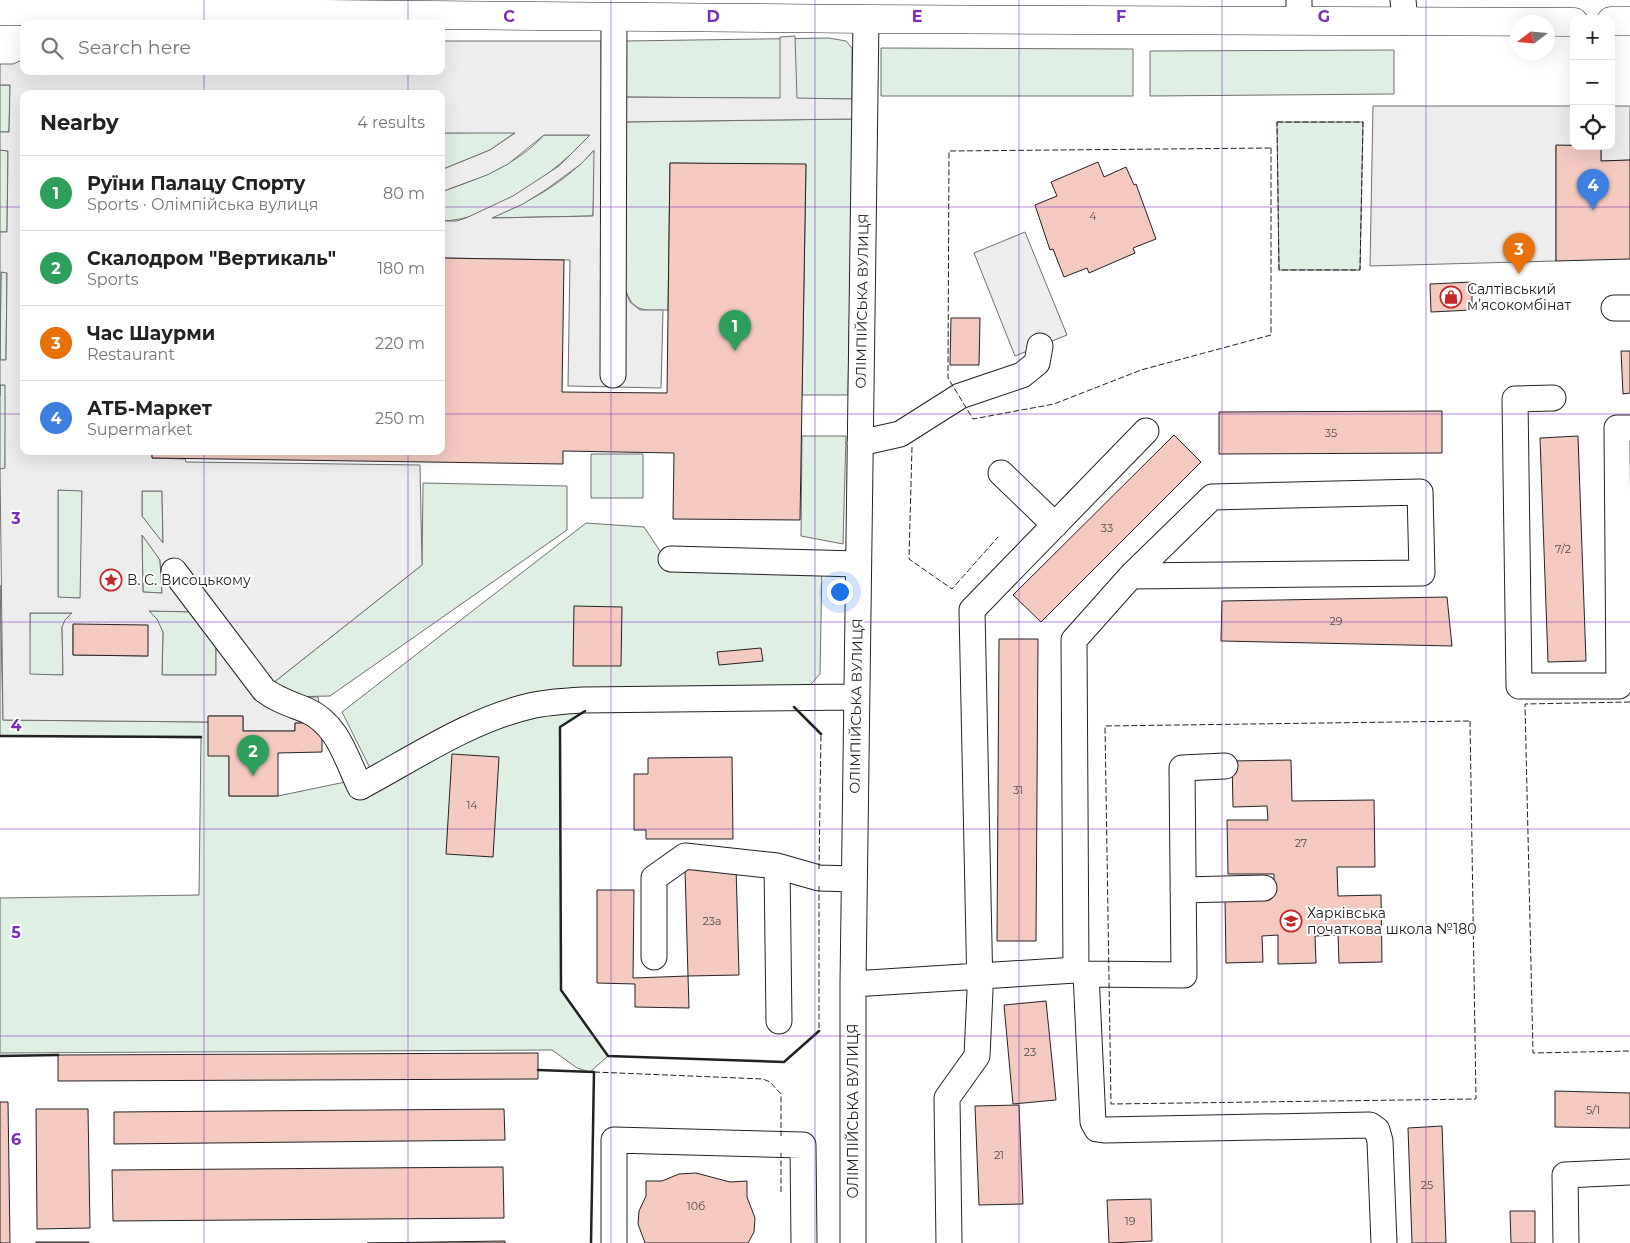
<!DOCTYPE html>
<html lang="en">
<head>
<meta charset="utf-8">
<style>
	body { margin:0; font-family:Montserrat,sans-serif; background:#f6f6f6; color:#222 }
	.controls { position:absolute; right:15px; top:15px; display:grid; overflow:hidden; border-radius:10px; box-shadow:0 5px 20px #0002 }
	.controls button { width:45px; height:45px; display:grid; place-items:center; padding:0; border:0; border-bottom:1px solid #e0e0e0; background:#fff; color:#222; font:25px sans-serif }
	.compass { position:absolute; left:1510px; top:15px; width:45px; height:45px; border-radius:50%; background:#fff; box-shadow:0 5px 20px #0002; rotate:254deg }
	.you { position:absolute; left:839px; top:591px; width:18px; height:18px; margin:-12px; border:4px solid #fff; border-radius:50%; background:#1a73e8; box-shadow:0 0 0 8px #1a73e833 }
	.badge { display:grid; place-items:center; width:32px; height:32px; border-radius:50%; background:#ea580c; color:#fff; font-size:16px; font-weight:700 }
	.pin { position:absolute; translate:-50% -41px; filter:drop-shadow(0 1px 2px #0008) }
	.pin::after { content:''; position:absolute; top:26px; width:18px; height:15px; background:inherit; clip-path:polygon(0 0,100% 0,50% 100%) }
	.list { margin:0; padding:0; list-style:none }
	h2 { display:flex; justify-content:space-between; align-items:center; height:65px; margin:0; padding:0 20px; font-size:21px }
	h2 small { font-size:16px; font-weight:400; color:#767676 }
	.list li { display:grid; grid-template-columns:32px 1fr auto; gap:15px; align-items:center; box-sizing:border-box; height:75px; padding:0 20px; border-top:1px solid #e0e0e0 }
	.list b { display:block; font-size:19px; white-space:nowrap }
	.list p { margin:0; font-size:16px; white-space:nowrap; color:#767676 }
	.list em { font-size:16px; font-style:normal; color:#767676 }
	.icon { flex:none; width:28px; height:28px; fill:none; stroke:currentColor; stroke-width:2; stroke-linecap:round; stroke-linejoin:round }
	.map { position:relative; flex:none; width:1630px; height:1243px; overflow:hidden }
	.search { position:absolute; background:#fff; box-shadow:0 5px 20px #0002; left:20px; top:20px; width:425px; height:55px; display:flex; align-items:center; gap:12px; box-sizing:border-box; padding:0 18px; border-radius:10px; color:#767676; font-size:19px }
	.panel { position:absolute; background:#fff; box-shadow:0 5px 20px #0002; left:20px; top:90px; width:425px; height:365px; border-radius:10px }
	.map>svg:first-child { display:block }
</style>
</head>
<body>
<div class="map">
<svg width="1630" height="1243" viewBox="0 0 1630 1243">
	<rect width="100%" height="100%" fill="#fff"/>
	<path fill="#e0efe3" stroke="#6f6f6f" d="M 829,38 L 846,41 L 852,48 L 852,99 L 624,97 L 625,41 Z
		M 881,48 L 1133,49 L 1133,96 L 881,96 Z
		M 1394,50 L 1394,94 L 1150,96 L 1150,51 Z
		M 0,85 L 10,85 L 9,132 L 0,132 Z
		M 853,119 L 848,395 L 802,395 L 806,165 L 670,163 L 668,310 C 645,310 634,314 625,289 L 625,122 Z
		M 1277,122 L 1363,122 L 1360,270 L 1279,270 Z
		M 516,132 L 490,150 L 441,170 L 441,133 Z
		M 544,135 L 591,135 C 556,171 493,221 441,221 L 441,192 C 478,179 517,165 544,135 Z
		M 595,149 L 593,216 L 490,218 C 529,203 567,181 595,149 Z
		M 0,150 L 8,151 L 7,232 L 0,232 Z
		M 1,272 L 7,272 L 6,360 L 0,360 Z
		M 0,385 L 6,385 L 5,469 L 0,469 Z
		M 802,436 L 846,436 L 843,544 L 801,536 Z
		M 591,454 L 643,454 L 643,498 L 591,498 Z
		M 423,483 L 567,486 L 567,530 L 330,696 L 282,697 L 273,683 L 422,565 Z
		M 58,490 L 82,490 L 81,598 L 58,598 Z
		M 142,491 L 162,491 L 163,544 L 142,516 Z
		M 586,523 L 644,527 L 668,563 L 822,566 L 820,674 L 792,706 L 583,711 L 560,727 L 561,990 L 608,1056 L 590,1072 L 577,1068 L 552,1050 L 0,1053 L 0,898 L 199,895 L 201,738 L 0,736 L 0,585 L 3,720 L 208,722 L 229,756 L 229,796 L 278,796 L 374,776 L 342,712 Z
		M 142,534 L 160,560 L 162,593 L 143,592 Z
		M 149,611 L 199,612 L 216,640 L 216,675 L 162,675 L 163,632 Z
		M 30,613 L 73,613 L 62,627 L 63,675 L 29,675 Z"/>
	<path fill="#ededed" stroke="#6f6f6f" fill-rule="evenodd" d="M 795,36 L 797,98 L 852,99 L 853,119 L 614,122 L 625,289 L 630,302 L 640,310 L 663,310 L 661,388 L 568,386 L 570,260 L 441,258 L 441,221 L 457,221 L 466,218 L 513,196 L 559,166 L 590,135 L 544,135 L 508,164 L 487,175 L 441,192 L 441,170 L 490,150 L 515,133 L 441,133 L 441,94 L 24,94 L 24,451 L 152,451 L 152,458 L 185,459 L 186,462 L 420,465 L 422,565 L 273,683 L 282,697 L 318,697 L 322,723 L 295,723 L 295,731 L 243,731 L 243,716 L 209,716 L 208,722 L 3,720 L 0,469 L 5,468 L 5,385 L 0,385 L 0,396 L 0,360 L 6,360 L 7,273 L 1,272 L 0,359 L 0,232 L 7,232 L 8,151 L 0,150 L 0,132 L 9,132 L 10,85 L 0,85 L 0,64 L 13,64 L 24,59 L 24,71 L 441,71 L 441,41 L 601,41 L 602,97 L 780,98 L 780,37 ZM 594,150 L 593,216 L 492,218 L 523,204 L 547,189 L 581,164 ZM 58,490 L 82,491 L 80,598 L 58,597 ZM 142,491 L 162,491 L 163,543 L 142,516 ZM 142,535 L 160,560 L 162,593 L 143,592 ZM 149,611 L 199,612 L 216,640 L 216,675 L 162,675 L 163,632 L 157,619 ZM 30,613 L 72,613 L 65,620 L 62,627 L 63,675 L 30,674 ZM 73,625 L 148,656 L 73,655 Z
		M 1373,106 L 1574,106 L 1574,145 L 1556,146 L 1556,261 L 1370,266 Z
		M 1611,106 L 1630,106 L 1630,160 L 1601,161 L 1601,146 L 1611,146 Z
		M 1025,232 L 1067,335 L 1015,356 L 974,253 Z"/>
	<path fill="#f3c9c0" stroke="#222" d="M 1556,145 L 1601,146 L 1601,161 L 1630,160 L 1630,259 L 1556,261 Z
		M 1098,162 L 1104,177 L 1126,167 L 1134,185 L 1136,184 L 1156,239 L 1133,248 L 1135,253 L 1089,273 L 1087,268 L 1064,277 L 1053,249 L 1050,250 L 1035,205 L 1057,196 L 1051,182 Z
		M 670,163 L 806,164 L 800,520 L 673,519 L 674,453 L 563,451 L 563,464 L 152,458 L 152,451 L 441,451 L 441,258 L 564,260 L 562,392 L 667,393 Z
		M 1472,282 L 1472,310 L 1431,312 L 1430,284 Z
		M 951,318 L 980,318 L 979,365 L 950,365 Z
		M 1621,351 L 1630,351 L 1630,393 L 1623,394 Z
		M 1442,411 L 1442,453 L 1219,454 L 1219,412 Z
		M 1174,435 L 1201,462 L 1041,622 L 1013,595 Z
		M 1578,436 L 1586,661 L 1548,662 L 1540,438 Z
		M 1447,597 L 1452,646 L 1221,641 L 1222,601 Z
		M 574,606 L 622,607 L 621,666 L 573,666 Z
		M 73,624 L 148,625 L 148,656 L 73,655 Z
		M 999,639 L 1038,639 L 1036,941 L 997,941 Z
		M 761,648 L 763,661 L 719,665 L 717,652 Z
		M 208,716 L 243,716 L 243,731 L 295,731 L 295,723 L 322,723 L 322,752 L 278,753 L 278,796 L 229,796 L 229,756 L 208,756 Z
		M 452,754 L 499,757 L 493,857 L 446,854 Z
		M 732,757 L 733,839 L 646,839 L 646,830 L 634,830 L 634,774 L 648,774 L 648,758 Z
		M 1291,760 L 1292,801 L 1374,800 L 1375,867 L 1337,867 L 1338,896 L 1381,895 L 1382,962 L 1339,963 L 1338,935 L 1315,936 L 1316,963 L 1278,964 L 1278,935 L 1262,936 L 1263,962 L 1226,963 L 1225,896 L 1274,895 L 1274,874 L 1228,874 L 1227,820 L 1268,820 L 1267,806 L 1233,807 L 1232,761 Z
		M 736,866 L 739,975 L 688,976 L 685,868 Z
		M 597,890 L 634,890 L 633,978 L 688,976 L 689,1008 L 635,1007 L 635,984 L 597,983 Z
		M 1046,1001 L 1056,1100 L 1013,1104 L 1004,1005 Z
		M 538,1053 L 538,1079 L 58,1081 L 58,1055 Z
		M 1555,1091 L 1630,1093 L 1630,1128 L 1555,1127 Z
		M 0,1102 L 8,1102 L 10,1243 L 0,1243 Z
		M 1019,1105 L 1023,1204 L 979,1205 L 975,1106 Z
		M 36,1109 L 88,1109 L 90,1228 L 37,1229 Z
		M 504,1109 L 505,1140 L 114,1144 L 114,1112 Z
		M 1442,1126 L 1446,1243 L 1412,1243 L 1408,1128 Z
		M 503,1167 L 504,1218 L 113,1221 L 112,1170 Z
		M 696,1173 L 730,1182 L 747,1181 L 747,1197 L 755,1218 L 754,1232 L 748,1243 L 645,1243 L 638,1224 L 639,1211 L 646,1196 L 646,1181 L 662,1181 L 679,1174 Z
		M 1151,1199 L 1152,1241 L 1109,1243 L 1107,1200 Z
		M 1510,1211 L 1535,1211 L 1535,1243 L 1511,1243 Z
		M 505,1241 L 505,1243 L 367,1243 Z
		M 36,1242 L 89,1242 L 89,1243 L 36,1243 Z"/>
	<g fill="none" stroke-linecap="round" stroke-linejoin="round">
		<g stroke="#222" stroke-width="27">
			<path id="minor" d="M 1299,0 L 1299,21
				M 1403,0 L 1405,22
				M 1614,308 L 1630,308
				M 613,375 L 614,17
				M 1553,398 L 1515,399 L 1519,686 L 1619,686 L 1617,428 L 1630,428
				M 860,443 L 900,434 L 960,396 L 1022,375 L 1037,363 L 1040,346
				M 1001,473 L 1055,525
				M 671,559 L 858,564
				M 174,571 L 264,690 C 277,700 291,704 306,710 C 338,724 346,758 360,787 C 414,758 470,720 530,706 C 547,702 565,701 583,700 L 856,697
				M 777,866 L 779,1021
				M 1183,890 L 1264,888
				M 654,957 L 654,878 L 685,856 L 777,866 L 819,878 L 854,879
				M 1076,970 L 1086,974 L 1184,975 L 1182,768 L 1225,766
				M 1086,974 L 1093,1122 L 1097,1129 L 1104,1130 L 1370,1125 L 1377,1130 L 1380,1141 L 1384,1243
				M 853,984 L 1076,970 L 1074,640 L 1131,576 L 1422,573 L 1420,492 L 1212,497 L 1131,576
				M 614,1243 L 614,1140 L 803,1145 L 804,1243
				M 853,1243 L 853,984 L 866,19
				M 949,1243 L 947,1098 L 977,1056 L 980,991 L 972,610 L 1146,431
				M 1566,1243 L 1565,1175 L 1630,1172"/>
		</g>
		<g stroke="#222" stroke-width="29">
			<path id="major" d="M 0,11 L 866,19 L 1574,22
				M 1611,21 L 1630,21"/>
		</g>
		<use href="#minor" stroke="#fff" stroke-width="25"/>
		<use href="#major" stroke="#fff" stroke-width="28"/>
		<path stroke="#222" stroke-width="1" stroke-dasharray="6 2.5" stroke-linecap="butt" d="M 1277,122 L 1363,122 L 1360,270 L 1279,270 Z
			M 1271,148 L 1271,335 L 1141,370 L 1054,404 L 973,419 L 948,378 L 949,151 Z
			M 912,447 L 909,559 L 952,589 L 998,537
			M 1630,702 L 1525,704 L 1533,1053 L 1630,1051
			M 1470,721 L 1476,1099 L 1111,1104 L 1105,726 Z
			M 819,869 L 821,734
			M 819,886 L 819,1031
			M 594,1072 L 763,1079 L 770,1082 L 781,1094 L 781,1136
			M 781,1192 L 781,1153"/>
		<path stroke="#222" stroke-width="2.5" d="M 794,707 L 821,734
			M 585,711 L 560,727 L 561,990 L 608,1056 L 784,1062 L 819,1031
			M 0,736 L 201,737
			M 0,1056 L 58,1055
			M 538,1070 L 594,1072 L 591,1243"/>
	</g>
	<path fill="none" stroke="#7b2cbf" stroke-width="1" stroke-opacity="0.55" d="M 204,0 L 204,24M 408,0 L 408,24M 611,0 L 611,1243M 815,0 L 815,1243M 1019,0 L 1019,1243M 1222,0 L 1222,1243M 1426,0 L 1426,1243M 204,71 L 204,94M 408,71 L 408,94M 0,207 L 24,207M 441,207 L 1630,207M 0,414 L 24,414M 441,414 L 1630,414M 204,451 L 204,1243M 408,451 L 408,1243M 0,622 L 1630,622M 0,829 L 1630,829M 0,1036 L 1630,1036"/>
	<defs>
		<g id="shop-ring" transform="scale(1.125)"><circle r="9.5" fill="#fff" stroke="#c62828" stroke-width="1.5"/><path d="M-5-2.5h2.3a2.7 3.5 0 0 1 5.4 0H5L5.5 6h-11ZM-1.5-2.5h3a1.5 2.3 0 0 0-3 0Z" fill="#c62828"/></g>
		<g id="sight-ring" transform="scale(1.125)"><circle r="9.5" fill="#fff" stroke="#c62828" stroke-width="1.5"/><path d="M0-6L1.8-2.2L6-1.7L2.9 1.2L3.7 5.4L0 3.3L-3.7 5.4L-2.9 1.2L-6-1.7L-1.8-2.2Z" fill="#c62828"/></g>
		<g id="school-ring" transform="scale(1.125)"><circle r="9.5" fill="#fff" stroke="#c62828" stroke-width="1.5"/><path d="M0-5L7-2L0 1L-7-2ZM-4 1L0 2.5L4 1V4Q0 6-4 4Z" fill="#c62828"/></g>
	</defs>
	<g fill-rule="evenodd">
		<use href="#shop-ring" x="1451" y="297"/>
		<use href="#sight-ring" x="111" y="580"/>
		<use href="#school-ring" x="1291" y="921"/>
	</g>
	<g text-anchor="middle" stroke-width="4" stroke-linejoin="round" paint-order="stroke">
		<g font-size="11" fill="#564c4a">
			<text x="1093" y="220">4</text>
			<text x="1331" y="437">35</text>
			<text x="1107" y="532">33</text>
			<text x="1563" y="553">7/2</text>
			<text x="1336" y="625">29</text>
			<text x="1018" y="794">31</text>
			<text x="472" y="809">14</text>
			<text x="1301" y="847">27</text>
			<text x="712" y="925">23а</text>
			<text x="1030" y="1056">23</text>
			<text x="1593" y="1114">5/1</text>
			<text x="999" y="1159">21</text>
			<text x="1427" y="1189">25</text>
			<text x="696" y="1210">10б</text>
			<text x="1130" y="1225">19</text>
		</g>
		<g font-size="14" fill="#222" stroke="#fff" text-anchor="start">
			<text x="1467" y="294">Салтівський<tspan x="1467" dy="16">мʼясокомбінат</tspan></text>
			<text x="127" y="585">В. С. Висоцькому</text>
			<text x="1307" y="918">Харківська<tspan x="1307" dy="16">початкова школа №180</tspan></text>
		</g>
		<g font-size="14" fill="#222" stroke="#fff">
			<text transform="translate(862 301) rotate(-89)" y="5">ОЛІМПІЙСЬКА ВУЛИЦЯ</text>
			<text transform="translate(856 706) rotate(-89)" y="5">ОЛІМПІЙСЬКА ВУЛИЦЯ</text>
			<text transform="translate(853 1111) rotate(-90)" y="5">ОЛІМПІЙСЬКА ВУЛИЦЯ</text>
		</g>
	</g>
	<g font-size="16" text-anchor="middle" font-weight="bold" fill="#7b2cbf" stroke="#fff" stroke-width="4" stroke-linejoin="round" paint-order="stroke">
		<text x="509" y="22">C</text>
		<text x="713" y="22">D</text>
		<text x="917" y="22">E</text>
		<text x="1121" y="22">F</text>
		<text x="1324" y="22">G</text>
		<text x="16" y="524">3</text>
		<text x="16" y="731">4</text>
		<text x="16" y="938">5</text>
		<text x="16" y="1145">6</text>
	</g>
</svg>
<div class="controls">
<button>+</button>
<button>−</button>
<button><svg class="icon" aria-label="locate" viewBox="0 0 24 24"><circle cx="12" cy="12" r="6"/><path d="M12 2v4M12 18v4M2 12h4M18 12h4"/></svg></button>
</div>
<svg class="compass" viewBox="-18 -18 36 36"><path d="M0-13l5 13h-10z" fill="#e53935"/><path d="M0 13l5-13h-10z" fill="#767676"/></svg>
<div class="you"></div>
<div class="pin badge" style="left:735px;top:351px;background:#2e9e5b">1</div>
<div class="pin badge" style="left:253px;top:776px;background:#2e9e5b">2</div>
<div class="pin badge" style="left:1519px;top:274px;background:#e8710a">3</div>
<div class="pin badge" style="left:1593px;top:210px;background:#3f7fe0">4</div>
<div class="search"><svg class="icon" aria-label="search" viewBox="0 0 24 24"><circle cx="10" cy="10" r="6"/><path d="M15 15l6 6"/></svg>Search here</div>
<section class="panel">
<h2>Nearby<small>4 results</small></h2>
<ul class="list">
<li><span class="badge" style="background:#2e9e5b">1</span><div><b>Руїни Палацу Спорту</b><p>Sports · Олімпійська вулиця</p></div><em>80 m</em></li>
<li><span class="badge" style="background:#2e9e5b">2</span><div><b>Скалодром &quot;Вертикаль&quot;</b><p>Sports</p></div><em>180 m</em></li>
<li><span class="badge" style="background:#e8710a">3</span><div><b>Час Шаурми</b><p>Restaurant</p></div><em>220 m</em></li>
<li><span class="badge" style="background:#3f7fe0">4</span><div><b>АТБ-Маркет</b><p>Supermarket</p></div><em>250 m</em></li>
</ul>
</section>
</div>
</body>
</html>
